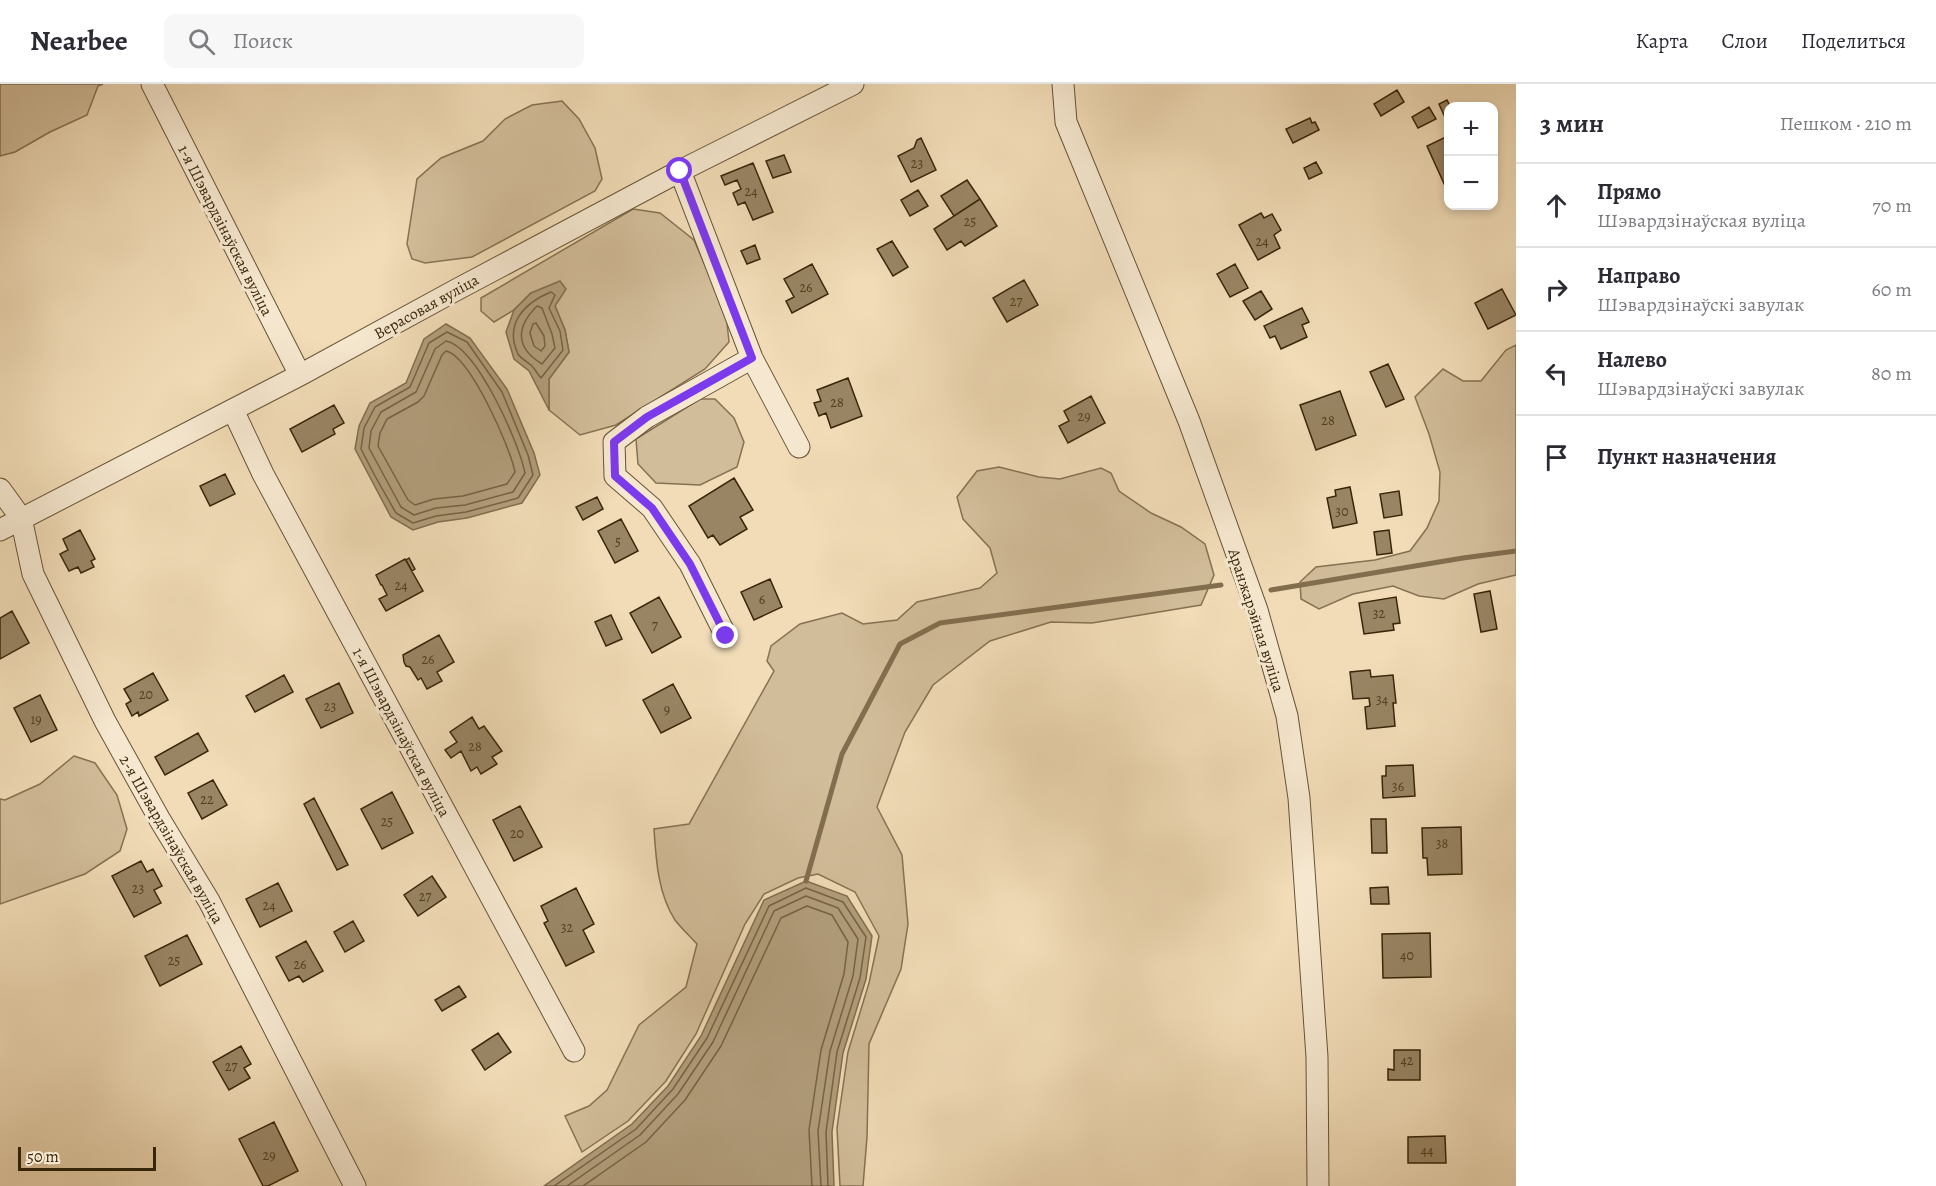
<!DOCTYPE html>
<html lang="ru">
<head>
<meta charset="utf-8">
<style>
	body { margin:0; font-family:Alegreya,serif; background:#f7f7f7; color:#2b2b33 }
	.controls { position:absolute; right:18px; top:18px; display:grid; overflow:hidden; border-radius:12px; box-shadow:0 3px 9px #0003 }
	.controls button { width:54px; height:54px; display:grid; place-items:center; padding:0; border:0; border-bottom:2px solid #e1e1e2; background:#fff; color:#2b2b33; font:30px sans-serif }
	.scale { position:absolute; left:18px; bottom:15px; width:138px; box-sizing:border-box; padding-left:6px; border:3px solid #39260a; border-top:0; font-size:16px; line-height:21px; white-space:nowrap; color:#39260a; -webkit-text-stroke:4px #f6e8d0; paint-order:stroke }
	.stop { position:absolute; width:18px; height:18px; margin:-14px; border:4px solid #7c3aed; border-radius:50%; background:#fff }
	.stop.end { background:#7c3aed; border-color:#fff; box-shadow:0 2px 6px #0008 }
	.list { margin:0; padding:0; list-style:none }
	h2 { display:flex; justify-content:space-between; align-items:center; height:78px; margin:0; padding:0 24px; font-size:26px }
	h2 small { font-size:20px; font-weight:400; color:#7c7c81 }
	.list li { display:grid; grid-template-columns:39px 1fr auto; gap:18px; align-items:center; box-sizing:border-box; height:84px; padding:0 24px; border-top:2px solid #e1e1e2 }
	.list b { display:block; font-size:22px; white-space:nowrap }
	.list p { margin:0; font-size:20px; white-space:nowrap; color:#7c7c81 }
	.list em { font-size:20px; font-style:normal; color:#7c7c81 }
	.icon { flex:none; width:33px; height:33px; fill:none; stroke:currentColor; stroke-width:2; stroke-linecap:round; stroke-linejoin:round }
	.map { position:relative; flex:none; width:1516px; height:1102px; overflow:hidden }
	header { display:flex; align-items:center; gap:36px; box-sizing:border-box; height:84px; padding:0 30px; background:#fff; border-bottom:2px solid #e1e1e2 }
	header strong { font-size:28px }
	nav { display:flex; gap:33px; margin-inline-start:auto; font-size:21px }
	.search { width:420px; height:54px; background:#f7f7f7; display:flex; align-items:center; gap:15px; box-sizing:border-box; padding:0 21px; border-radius:12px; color:#7c7c81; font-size:22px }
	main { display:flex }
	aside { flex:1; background:#fff }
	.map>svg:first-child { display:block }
</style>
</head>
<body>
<header>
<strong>Nearbee</strong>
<div class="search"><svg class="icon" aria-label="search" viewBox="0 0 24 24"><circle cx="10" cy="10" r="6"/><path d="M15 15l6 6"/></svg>Поиск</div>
<nav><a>Карта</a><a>Слои</a><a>Поделиться</a></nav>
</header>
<main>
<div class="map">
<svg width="1516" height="1102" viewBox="0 0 1516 1102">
	<rect width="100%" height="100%" fill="#f1dcb7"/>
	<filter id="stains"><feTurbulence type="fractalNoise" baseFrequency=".00333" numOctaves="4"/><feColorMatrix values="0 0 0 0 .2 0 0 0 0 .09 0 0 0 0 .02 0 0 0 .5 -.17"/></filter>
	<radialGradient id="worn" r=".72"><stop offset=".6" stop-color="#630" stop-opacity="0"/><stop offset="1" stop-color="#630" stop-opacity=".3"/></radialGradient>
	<path fill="#d2bd9a" stroke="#867252" stroke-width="1.5" d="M 0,0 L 103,0 L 98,2 L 87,31 L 50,48 L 15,68 L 0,72 Z
		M 562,17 L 579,35 L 595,64 L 602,95 L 595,107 L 472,173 L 425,179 L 412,175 L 407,160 L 417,95 L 441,74 L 483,57 L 505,35 L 532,21 Z
		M 633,125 L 660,129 L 694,156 L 726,229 L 729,258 L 705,285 L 616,341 L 580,351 L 549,326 L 549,295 L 569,268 L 565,246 L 555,222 L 531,209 L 514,226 L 494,238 L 481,227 L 481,214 Z
		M 1516,261 L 1516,491 L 1478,500 L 1444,515 L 1419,512 L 1393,502 L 1353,510 L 1319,525 L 1301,515 L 1300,498 L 1316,483 L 1375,476 L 1410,467 L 1427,444 L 1439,417 L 1440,388 L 1429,350 L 1415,313 L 1443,285 L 1463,297 L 1481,297 L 1506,266 Z
		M 700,315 L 715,315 L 734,334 L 744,358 L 737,383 L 700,401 L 656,399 L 638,380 L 636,355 Z
		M 999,383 L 1039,393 L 1060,395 L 1101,384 L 1111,389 L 1119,407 L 1151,429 L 1181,443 L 1205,460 L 1214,491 L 1201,521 L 1092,539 L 1051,538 L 990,557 L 933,601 L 905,648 L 877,723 L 902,771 L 908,840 L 901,885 L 869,960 L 867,1053 L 863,1102 L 840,1102 L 837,1044 L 848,968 L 869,899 L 879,852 L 855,808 L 818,790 L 798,794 L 764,810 L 745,840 L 696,950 L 666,997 L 628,1037 L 582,1068 L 565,1032 L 589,1022 L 607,1006 L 639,941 L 686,903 L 697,860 C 690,852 681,844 675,836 C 658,810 656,776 654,745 L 689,740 L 774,587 L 767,577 L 771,562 L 800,540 L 842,529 L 863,540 L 897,536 L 917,518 L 980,504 L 997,489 L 990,464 L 963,435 L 957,413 L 977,387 Z
		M 74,672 L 95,679 L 117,711 L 127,745 L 120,767 L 85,790 L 0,820 L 0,715 L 5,716 L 40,700 Z"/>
	<path fill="#b29e7c" stroke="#826e4e" stroke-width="1.5" d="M 560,197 L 566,205 L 555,222 L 565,246 L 569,268 L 549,295 L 549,326 L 529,287 L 514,275 L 506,248 L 514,226 L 531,209 Z
		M 446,240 L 470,254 L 507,305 L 534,369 L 540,391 L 522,419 L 467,434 L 438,438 L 413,446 L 391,433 L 355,365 L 359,342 L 370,319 L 406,299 L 424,255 Z
		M 806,797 L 847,812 L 872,852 L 866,895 L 843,969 L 832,1048 L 834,1102 L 544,1102 L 632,1040 L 668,1002 L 701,952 L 764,816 Z"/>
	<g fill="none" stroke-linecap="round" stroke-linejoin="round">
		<path stroke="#766243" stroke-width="1.5" d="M 551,208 L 555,211 L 549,224 L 560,247 L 563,266 L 541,294 C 537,290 536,286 532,282 C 528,278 521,275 518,270 C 504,240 524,219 551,208 Z
			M 537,222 L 542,224 L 552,250 L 555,264 L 542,280 C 516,264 515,244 537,222 Z
			M 536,239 L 544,252 L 545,262 L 541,267 L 534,262 L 530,249 L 533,240 Z
			M 447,248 L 467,258 L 502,308 L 528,371 L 533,391 L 518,414 L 466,428 L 436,432 L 413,439 L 396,429 L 375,392 L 361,365 L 364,344 L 375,323 L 410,303 L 429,259 Z
			M 446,257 C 477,263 519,359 525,389 L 513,408 L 465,421 L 436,424 L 414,431 L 401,423 L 369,364 L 371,347 L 381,328 L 416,308 L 435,265 Z
			M 446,267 C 470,272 510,363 515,388 L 507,400 L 463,412 L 434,415 L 415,421 L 408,416 L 378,362 L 380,349 L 387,335 L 418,318 L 424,312 L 442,271 Z
			M 554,1102 L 636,1045 L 673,1005 L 707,954 L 769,822 L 806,804 L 843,818 L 866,853 L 860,894 L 837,968 L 826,1048 L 828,1102
			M 567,1102 L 640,1051 L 678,1010 L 713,958 L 774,827 L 806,812 L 838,824 L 858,855 L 853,892 L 830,967 L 818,1047 L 821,1102
			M 583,1102 L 646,1058 L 685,1016 L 721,962 L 781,834 L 807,822 L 832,831 L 848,858 L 844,890 L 821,966 L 809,1046 L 812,1102"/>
		<path stroke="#826e4e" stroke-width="5" d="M 1271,506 L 1463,474 L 1516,467
			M 806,797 L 842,670 L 900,560 L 940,539 L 1221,501"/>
	</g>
	<path fill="#998564" stroke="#39260a" stroke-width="1.5" d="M 1397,6 L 1404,18 L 1381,32 L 1374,20 Z
		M 1447,16 L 1450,22 L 1448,22 L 1448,40 L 1439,20 Z
		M 1429,23 L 1436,35 L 1418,44 L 1412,33 Z
		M 1310,34 L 1312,39 L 1315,38 L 1319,46 L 1293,59 L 1286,45 Z
		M 1448,52 L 1448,103 L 1446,104 L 1427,62 Z
		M 921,54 L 936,86 L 911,98 L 898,72 L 914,64 L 917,56 Z
		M 784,71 L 791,88 L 773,94 L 766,77 Z
		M 1316,78 L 1322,89 L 1309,95 L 1304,84 Z
		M 753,79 L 773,128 L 753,136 L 745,118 L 738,121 L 733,109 L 741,105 L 737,96 L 725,101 L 721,92 Z
		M 967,96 L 980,115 L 954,132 L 941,112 Z
		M 918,106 L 928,122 L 910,132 L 901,116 Z
		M 980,115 L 997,142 L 965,162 L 961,157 L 947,166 L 934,145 Z
		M 1261,129 L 1264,134 L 1272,130 L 1281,146 L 1274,151 L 1280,164 L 1258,176 L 1239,141 Z
		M 892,157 L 908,183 L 893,192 L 877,165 Z
		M 755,161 L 760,175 L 747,180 L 741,167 Z
		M 812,180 L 828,210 L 792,229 L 786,217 L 794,213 L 784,195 Z
		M 1235,180 L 1248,204 L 1230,213 L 1217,190 Z
		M 1024,196 L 1038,221 L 1007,238 L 993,214 Z
		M 1502,205 L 1516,231 L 1488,245 L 1475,219 Z
		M 1261,207 L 1272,225 L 1255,236 L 1243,217 Z
		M 1302,224 L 1309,238 L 1302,241 L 1307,253 L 1281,265 L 1275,252 L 1270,254 L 1264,242 Z
		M 1388,280 L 1404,315 L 1386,323 L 1370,288 Z
		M 848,294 L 862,332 L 831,344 L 826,329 L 819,332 L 814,319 L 821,317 L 817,306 Z
		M 1340,307 L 1356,351 L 1316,366 L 1300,321 Z
		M 1091,312 L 1105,339 L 1068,359 L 1059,342 L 1069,337 L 1064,327 Z
		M 334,321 L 344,339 L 333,345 L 335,350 L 302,368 L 290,345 Z
		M 225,390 L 235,410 L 210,422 L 200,402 Z
		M 734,394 L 753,426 L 740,433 L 747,445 L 720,461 L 713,451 L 708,454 L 689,422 Z
		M 1350,403 L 1357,439 L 1333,444 L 1327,414 L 1336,412 L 1335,406 Z
		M 1399,407 L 1402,431 L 1384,434 L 1380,410 Z
		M 597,413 L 603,425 L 583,436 L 576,423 Z
		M 621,435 L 638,467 L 615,479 L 598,447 Z
		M 80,446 L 95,475 L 91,477 L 94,483 L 81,489 L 78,483 L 69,487 L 60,470 L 68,466 L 63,455 Z
		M 1389,446 L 1392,469 L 1377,471 L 1374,448 Z
		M 409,474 L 415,485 L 412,487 L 406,476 Z
		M 405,475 L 423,507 L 386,527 L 379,515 L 387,511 L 382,501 L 381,501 L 376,491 Z
		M 770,495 L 782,523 L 754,536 L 741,508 Z
		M 1490,507 L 1497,545 L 1481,548 L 1474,510 Z
		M 659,513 L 681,553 L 652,569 L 630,529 Z
		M 1396,513 L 1400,539 L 1393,540 L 1394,546 L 1364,550 L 1359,519 Z
		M 12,527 L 29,559 L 0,575 L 0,534 Z
		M 611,531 L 622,555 L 606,562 L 595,538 Z
		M 439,551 L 454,578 L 437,588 L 442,597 L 427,605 L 421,594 L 418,596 L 410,583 L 406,582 L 404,578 L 403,571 Z
		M 1370,586 L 1371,593 L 1393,591 L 1396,619 L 1393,619 L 1395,642 L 1367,645 L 1365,623 L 1370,622 L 1369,614 L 1353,615 L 1350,588 Z
		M 153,589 L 168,616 L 139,632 L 138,628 L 132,632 L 126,620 L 131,617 L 124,605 Z
		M 284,591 L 293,608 L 255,628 L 246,612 Z
		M 339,599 L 353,629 L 321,644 L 306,615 Z
		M 673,600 L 691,634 L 661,649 L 643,616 Z
		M 40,611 L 57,646 L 31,658 L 14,624 Z
		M 472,633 L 479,645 L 484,642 L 502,667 L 492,673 L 497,680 L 481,690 L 477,683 L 471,687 L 461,667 L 451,674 L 445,666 L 457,658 L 450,648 Z
		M 198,649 L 208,667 L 165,691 L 155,673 Z
		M 1413,681 L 1415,712 L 1383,714 L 1382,692 L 1386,692 L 1386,682 Z
		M 213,696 L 227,721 L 202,735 L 188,709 Z
		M 392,708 L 413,749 L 382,765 L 361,725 Z
		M 314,714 L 348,781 L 337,786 L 304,720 Z
		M 520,722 L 542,763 L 514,777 L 493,736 Z
		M 1371,735 L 1386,735 L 1387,769 L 1372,769 Z
		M 1461,743 L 1462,790 L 1428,791 L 1427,774 L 1423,774 L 1422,744 Z
		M 141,777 L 147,788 L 153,785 L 162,802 L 154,806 L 161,819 L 134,833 L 112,792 Z
		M 432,792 L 446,813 L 418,832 L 404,811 Z
		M 278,799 L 292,827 L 260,843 L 246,815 Z
		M 1388,803 L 1389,820 L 1371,820 L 1370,804 Z
		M 576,804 L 594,840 L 583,846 L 594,868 L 566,882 L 544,839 L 548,837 L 541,822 Z
		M 353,837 L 364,857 L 345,868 L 334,848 Z
		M 1430,849 L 1431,893 L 1383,894 L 1382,850 Z
		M 187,851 L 202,880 L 160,902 L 145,872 Z
		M 306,857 L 323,887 L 303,898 L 299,892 L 289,897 L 276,873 Z
		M 459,902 L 466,913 L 442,927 L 435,916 Z
		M 498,949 L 511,968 L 485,986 L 472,966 Z
		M 241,962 L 251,980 L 244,984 L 250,994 L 229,1006 L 213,978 Z
		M 1394,966 L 1420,966 L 1420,996 L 1388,996 L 1388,985 L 1394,986 Z
		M 274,1038 L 298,1087 L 268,1102 L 263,1102 L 239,1055 Z
		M 1445,1052 L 1446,1079 L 1408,1079 L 1408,1053 Z"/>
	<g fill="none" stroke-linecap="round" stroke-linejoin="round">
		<g stroke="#675435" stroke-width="23">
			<path id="street" d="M 152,0 L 300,291
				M 1063,0 L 1066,38 L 1189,337 L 1257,526 L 1287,632 L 1299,714 L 1317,973 L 1318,1102
				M 680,87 L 752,274 L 799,363
				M 233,326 L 263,390 L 574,967
				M 0,405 L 21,434 L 33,490 L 105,637 L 160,736 L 209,817 L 355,1102
				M 0,446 L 300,291 L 456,206 L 680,87 L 853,0
				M 726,552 L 690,480 L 652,424 L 615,392 L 614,358 L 647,333 L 752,274"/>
		</g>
		<use href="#street" stroke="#f6e8d0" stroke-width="21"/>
	</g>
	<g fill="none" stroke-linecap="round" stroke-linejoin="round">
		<path stroke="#7c3aed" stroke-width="8" d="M 680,87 L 752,274 L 647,333 L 614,358 L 615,392 L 652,424 L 690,480 L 726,552"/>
	</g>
	<g text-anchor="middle" stroke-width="6" stroke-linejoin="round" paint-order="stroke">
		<g font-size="14" fill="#513e20">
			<text x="917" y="84">23</text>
			<text x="751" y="112">24</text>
			<text x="970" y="142">25</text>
			<text x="1262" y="162">24</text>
			<text x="806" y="208">26</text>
			<text x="1016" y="222">27</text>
			<text x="837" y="323">28</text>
			<text x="1084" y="337">29</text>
			<text x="1328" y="341">28</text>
			<text x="1342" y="432">30</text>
			<text x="618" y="462">5</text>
			<text x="401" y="506">24</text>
			<text x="762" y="520">6</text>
			<text x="1379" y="534">32</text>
			<text x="655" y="546">7</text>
			<text x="428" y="580">26</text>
			<text x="146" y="615">20</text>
			<text x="1382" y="620">34</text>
			<text x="330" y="627">23</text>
			<text x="667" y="630">9</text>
			<text x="36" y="640">19</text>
			<text x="475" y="667">28</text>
			<text x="1398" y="707">36</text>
			<text x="207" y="720">22</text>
			<text x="387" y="742">25</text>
			<text x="517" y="754">20</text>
			<text x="1442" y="764">38</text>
			<text x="138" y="809">23</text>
			<text x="425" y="817">27</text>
			<text x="269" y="826">24</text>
			<text x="567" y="848">32</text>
			<text x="1407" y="876">40</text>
			<text x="174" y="881">25</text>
			<text x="300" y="885">26</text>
			<text x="1407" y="981">42</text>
			<text x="231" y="987">27</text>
			<text x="1427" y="1071">44</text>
			<text x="269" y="1076">29</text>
		</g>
		<g font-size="16" fill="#39260a" stroke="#f6e8d0">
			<text transform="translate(226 146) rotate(63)" y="6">1-я Шэвардзінаўская вуліца</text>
			<text transform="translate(426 222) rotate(-29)" y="6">Верасовая вуліца</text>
			<text transform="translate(1257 536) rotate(72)" y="6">Аранжарэйная вуліца</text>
			<text transform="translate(402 648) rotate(62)" y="6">1-я Шэвардзінаўская вуліца</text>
			<text transform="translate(172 755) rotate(60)" y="6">2-я Шэвардзінаўская вуліца</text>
		</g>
	</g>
	<rect width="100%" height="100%" filter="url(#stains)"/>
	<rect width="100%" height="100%" fill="url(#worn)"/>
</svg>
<div class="controls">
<button>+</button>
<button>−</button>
</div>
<div class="scale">50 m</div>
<div class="stop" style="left:680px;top:87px"></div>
<div class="stop end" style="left:726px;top:552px"></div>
</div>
<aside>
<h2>3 мин<small>Пешком · 210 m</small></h2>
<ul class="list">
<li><svg class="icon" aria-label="ahead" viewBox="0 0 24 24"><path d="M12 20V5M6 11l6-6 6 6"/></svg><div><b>Прямо</b><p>Шэвардзінаўская вуліца</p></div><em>70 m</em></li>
<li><svg class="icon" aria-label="right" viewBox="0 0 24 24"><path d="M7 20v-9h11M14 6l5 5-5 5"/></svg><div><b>Направо</b><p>Шэвардзінаўскі завулак</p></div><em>60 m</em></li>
<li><svg class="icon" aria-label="left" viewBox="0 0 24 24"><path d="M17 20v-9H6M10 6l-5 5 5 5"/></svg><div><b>Налево</b><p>Шэвардзінаўскі завулак</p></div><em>80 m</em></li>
<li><svg class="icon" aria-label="arrive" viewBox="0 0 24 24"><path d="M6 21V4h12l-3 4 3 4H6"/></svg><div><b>Пункт назначения</b></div></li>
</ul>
</aside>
</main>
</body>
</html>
